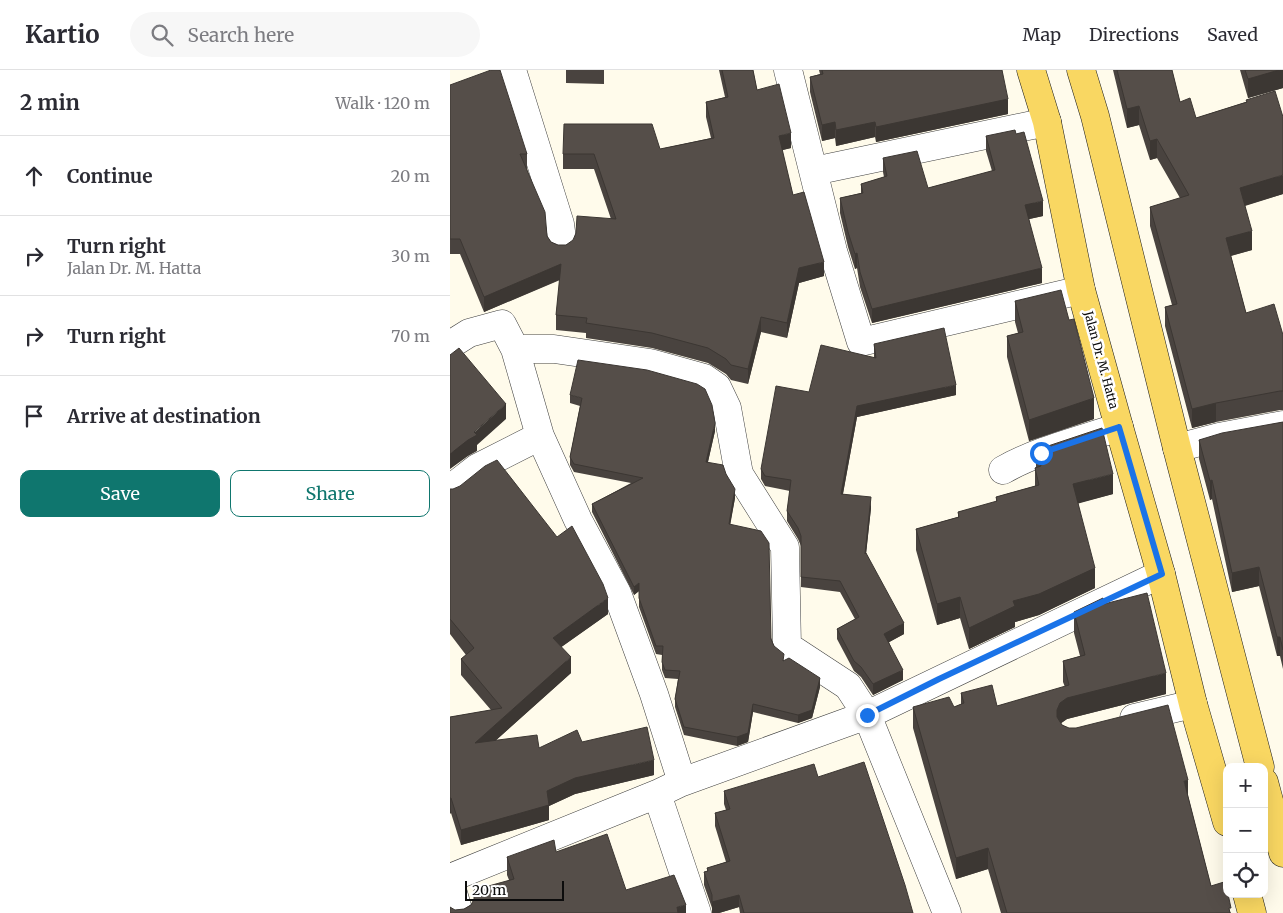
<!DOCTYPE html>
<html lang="en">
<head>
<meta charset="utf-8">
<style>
	body { margin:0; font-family:Merriweather,serif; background:#f7f7f7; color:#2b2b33 }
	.controls { position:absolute; right:15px; bottom:15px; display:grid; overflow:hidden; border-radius:10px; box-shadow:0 5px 20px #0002 }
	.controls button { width:45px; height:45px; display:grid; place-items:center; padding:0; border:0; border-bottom:1px solid #e1e1e2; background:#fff; color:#2b2b33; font:25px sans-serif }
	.scale { position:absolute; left:15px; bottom:12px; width:99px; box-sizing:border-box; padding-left:5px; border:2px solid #0c0c0c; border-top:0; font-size:14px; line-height:18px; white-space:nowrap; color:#0c0c0c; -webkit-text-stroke:4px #fff; paint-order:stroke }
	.stop { position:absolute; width:15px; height:15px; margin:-11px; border:4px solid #1a73e8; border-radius:50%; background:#fff }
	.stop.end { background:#1a73e8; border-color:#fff; box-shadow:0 1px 5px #0008 }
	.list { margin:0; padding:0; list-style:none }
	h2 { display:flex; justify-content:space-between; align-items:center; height:65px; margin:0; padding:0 20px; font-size:21px }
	h2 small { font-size:16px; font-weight:400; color:#7c7c81 }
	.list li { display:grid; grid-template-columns:32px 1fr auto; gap:15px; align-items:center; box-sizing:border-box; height:80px; padding:0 20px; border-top:1px solid #e1e1e2 }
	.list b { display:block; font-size:19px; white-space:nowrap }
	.list p { margin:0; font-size:16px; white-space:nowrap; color:#7c7c81 }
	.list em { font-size:16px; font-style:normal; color:#7c7c81 }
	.actions { display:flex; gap:10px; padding:15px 20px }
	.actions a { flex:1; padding:11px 0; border:1px solid #0f766e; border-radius:10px; text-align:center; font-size:18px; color:#0f766e }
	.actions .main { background:#0f766e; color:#fff }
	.icon { flex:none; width:28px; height:28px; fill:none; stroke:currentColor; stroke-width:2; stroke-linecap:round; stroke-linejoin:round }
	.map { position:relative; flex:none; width:833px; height:843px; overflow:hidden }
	header { display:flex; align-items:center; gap:30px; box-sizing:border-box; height:70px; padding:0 25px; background:#fff; border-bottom:1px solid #e1e1e2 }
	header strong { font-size:24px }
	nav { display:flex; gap:28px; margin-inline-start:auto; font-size:18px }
	.search { width:350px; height:45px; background:#f7f7f7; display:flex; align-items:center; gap:12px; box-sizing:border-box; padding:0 18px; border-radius:28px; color:#7c7c81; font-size:19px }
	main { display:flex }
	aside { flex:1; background:#fff }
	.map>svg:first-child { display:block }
</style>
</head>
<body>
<header>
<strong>Kartio</strong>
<div class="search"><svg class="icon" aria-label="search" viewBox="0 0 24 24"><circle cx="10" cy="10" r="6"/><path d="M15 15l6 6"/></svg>Search here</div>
<nav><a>Map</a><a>Directions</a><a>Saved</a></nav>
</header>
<main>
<aside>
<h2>2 min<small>Walk · 120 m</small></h2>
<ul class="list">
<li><svg class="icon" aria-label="ahead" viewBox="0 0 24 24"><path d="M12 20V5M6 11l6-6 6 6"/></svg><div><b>Continue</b></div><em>20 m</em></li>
<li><svg class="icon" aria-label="right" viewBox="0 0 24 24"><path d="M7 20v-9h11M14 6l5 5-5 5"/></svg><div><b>Turn right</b><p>Jalan Dr. M. Hatta</p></div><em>30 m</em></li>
<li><svg class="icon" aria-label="right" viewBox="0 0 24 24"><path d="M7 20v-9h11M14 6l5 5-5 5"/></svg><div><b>Turn right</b></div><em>70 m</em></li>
<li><svg class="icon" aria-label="arrive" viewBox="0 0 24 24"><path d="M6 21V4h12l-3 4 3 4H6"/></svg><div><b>Arrive at destination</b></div></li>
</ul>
<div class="actions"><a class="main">Save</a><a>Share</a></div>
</aside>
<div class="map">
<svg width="833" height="843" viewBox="0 0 833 843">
	<rect width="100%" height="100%" fill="#fffbeb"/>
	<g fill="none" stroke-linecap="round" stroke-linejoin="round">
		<g stroke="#3f3f3f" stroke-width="29">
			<path id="minor" d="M 62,0 L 110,154 L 112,169 L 111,175
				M 338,0 L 383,181 L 411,272 L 631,220
				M 364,101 L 597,52
				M 0,275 L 19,263 L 52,254 L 65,279 L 90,366 L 128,450 L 167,523 L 204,624 L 232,712
				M 65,279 L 104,279 L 200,293 L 254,308 L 267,317 L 277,338 L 289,404 L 335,477 L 337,576 L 398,616 L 417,645 L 497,843
				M 727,378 L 769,367 L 833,355
				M 553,400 C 588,380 631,370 669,357
				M 0,419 L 27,398 L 90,366
				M 684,648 L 743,634
				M 207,724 L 247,843
				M 0,808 L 207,724 L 232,712 L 417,645 L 711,504
				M 0,813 L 9,843"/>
		</g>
		<g stroke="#1d1d1d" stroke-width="29">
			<path id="primary" d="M 581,0 L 597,52 L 631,220 L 669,357 L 711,504 L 743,634 L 777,752
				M 631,0 L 645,46 L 727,378 L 810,697
				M 814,712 L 833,783
				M 797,824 L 802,843"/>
		</g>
		<use href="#minor" stroke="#fff" stroke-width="28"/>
		<use href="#primary" stroke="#f9d762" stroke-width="28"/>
	</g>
	<path fill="#49433f" d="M 116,0 L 154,0 L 154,14 L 116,13 Z
		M 269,0 L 303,0 L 307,20 L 341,78 L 332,80 L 343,125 L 374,206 L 349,213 L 337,268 L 311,262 L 298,314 L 281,310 L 276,304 L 258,293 L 202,278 L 136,268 L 136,263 L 106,260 L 106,245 L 110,210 L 34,242 L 10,184 L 0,184 L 0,15 L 77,84 L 77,99 L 97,166 L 101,172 L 108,175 L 116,175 L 161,149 L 144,99 L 113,99 L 113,84 L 210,79 L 261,68 L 256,47 L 256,32 L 275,27 Z
		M 369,0 L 552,0 L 558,44 L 426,72 L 425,67 L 386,76 L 385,68 L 372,71 L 360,22 L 360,7 L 370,4 Z
		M 663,0 L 722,0 L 730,32 L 746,48 L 796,32 L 796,30 L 833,124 L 795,136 L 802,180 L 781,186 L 796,243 L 833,265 L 833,340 L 830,340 L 766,352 L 742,358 L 715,256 L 715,237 L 722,235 L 700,156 L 700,137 L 730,128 L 707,88 L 700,90 L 689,55 L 677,58 Z
		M 790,0 L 833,0 L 833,18 L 798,28 Z
		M 536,66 L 593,146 L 579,149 L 592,213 L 422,253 L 410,217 L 407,198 L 405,199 L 398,177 L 390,143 L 390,128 L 411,123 L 411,114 L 434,107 L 433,102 L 433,88 L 478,118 L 542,101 L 536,81 Z
		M 565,231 L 619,250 L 644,349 L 579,371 L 557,287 L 557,266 L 568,263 L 565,252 Z
		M 424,274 L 506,325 L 407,347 L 393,424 L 421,438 L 416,483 L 454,564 L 439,572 L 453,610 L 423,625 L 411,607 L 404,601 L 387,569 L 387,559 L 405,549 L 390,522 L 351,517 L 351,476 L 348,469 L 337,451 L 337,441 L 340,421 L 315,416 L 311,409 L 311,399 L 359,322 L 424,287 Z
		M 120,325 L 265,361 L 258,392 L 276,404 L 285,428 L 280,454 L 324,576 L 334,591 L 370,617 L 362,648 L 348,653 L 303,642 L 298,672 L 287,676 L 234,665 L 225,637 L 225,629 L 228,609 L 215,608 L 212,600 L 212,585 L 206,584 L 189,537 L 189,521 L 184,525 L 142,442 L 142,434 L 181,413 L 124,402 L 120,395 L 120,387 L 130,336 L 120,333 Z
		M 833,352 L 833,599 L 830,586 L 827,586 L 809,516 L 782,522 L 762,429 L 760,430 L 749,389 L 749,370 Z
		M 586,380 L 663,424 L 628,433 L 645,518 L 589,545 L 565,552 L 565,557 L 519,579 L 510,548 L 487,555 L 466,480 L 466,459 L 508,447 L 508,442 L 546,432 L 546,427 L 585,416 L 585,398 L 586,397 Z
		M 0,419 L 158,544 L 111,577 L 121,603 L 45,671 L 89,678 L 132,672 L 204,705 L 125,724 L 99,736 L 99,750 L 11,775 L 1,743 L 0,647 L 41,640 L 11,605 L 11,589 L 16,585 L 0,564 Z
		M 654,534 L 716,624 L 617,649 L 611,653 L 612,655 L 738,726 L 761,816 L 781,843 L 551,843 L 538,799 L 506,809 L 463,658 L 463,637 L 504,637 L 511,634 L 511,623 L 547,636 L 615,617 L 613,612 L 613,591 L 630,586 L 624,563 L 624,542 Z
		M 368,707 L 463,843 L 290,843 L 289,837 L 269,843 L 262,843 L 262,838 L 254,815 L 254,802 L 257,801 L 257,798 L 276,792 L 265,756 L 265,743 L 276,740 L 274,734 L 274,721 Z
		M 106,782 L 176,820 L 236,843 L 5,840 L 14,839 L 59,810 L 57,805 L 57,787 Z"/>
	<path fill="#3c3733" d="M 829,0 L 833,0 L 833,18 L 798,28 L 798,9 Z
		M 558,29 L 558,44 L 426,72 L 426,57 Z
		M 689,36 L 689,55 L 677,58 L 677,39 Z
		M 385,52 L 385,68 L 372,71 L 372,55 Z
		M 425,52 L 425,67 L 386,76 L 386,60 Z
		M 341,63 L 341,78 L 329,81 L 329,66 Z
		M 707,69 L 707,88 L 700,90 L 700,71 Z
		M 833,105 L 833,124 L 790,137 L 790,118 Z
		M 593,131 L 593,146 L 575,150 L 575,135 Z
		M 802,161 L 802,180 L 776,187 L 776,168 Z
		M 407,183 L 407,198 L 405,199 L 405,184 Z
		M 374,192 L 374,206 L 349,213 L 337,268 L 337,253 L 349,198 Z
		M 111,194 L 111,209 L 34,242 L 34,227 Z
		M 592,198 L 592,213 L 422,253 L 422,239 Z
		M 311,247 L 311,262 L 298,314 L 298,299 Z
		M 506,315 L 506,325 L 407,347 L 391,434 L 391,424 L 407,336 Z
		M 644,328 L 644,349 L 579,371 L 579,350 Z
		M 766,333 L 766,352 L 742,358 L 742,339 Z
		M 56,334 L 56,349 L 27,375 L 27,381 L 18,386 L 0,399 L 0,384 Z
		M 265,353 L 265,361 L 256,400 L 256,392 Z
		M 663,404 L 663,424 L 623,435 L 623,414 Z
		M 762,410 L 762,429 L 760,430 L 760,411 Z
		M 285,419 L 285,428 L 279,462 L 279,454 Z
		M 421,427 L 421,438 L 415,494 L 415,484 Z
		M 809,497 L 809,516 L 782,522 L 782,503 Z
		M 645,498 L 645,518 L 589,545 L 565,552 L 565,557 L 519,579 L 519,558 L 563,531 Z
		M 189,513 L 189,521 L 184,525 L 184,517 Z
		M 510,527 L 510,548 L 487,555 L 487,534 Z
		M 158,528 L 158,544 L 103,583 L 103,568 Z
		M 454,553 L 454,564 L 434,575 L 434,564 Z
		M 827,567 L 830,567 L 830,586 L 827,586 Z
		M 121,587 L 121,603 L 25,689 L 25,673 Z
		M 453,600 L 453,610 L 423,625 L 423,614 Z
		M 716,603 L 716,624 L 617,649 L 610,654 L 607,661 L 607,640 L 610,633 L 617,628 Z
		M 370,608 L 370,617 L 362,648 L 348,653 L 348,645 Z
		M 303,634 L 303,642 L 298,672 L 287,676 L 287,667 Z
		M 204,690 L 204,705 L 125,724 L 99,736 L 99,750 L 11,775 L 11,760 L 97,721 L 125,708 Z
		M 738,710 L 738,731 L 734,711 Z
		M 0,728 L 1,728 L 1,743 L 0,744 Z
		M 538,778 L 538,799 L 506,809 L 506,788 Z
		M 289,825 L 289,837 L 269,843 L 262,843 L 262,832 Z
		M 236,835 L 236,843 L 227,843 L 227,837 Z"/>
	<path fill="#554e49" stroke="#3c3733" d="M 41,0 L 50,0 L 77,84 L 70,84 L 95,142 L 97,166 L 101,172 L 108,175 L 116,175 L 123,170 L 126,163 L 127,146 L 166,149 L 144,84 L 113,84 L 114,54 L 202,54 L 210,79 L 264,68 L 256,32 L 278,27 L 272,0 L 303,0 L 307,20 L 329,14 L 341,63 L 329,66 L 343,125 L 354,122 L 374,192 L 349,198 L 337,253 L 311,247 L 298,299 L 281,295 L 276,289 L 258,278 L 202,263 L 136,253 L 137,248 L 106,245 L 111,194 L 34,227 L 10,169 L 0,169 L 0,15 Z
		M 372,0 L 552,0 L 558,29 L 426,57 L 425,52 L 386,60 L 385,52 L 372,55 L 360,7 L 373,4 Z
		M 667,0 L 722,0 L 730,32 L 740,28 L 746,48 L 797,32 L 796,30 L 825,21 L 833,47 L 833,105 L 790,118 L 802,161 L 776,168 L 796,243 L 824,234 L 833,265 L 833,321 L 830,321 L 766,333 L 742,339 L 715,237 L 727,234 L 700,137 L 739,125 L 707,69 L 700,71 L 689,36 L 677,39 Z
		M 795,0 L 829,0 L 798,9 Z
		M 565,60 L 566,64 L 574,62 L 593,131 L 575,135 L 592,198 L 422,239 L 410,202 L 407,183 L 405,184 L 398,162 L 390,128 L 413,123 L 411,114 L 437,106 L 433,88 L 467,81 L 478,118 L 545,100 L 536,66 Z
		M 611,220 L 619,250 L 624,249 L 644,328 L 579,350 L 557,266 L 573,262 L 565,231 Z
		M 494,258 L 506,315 L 407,336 L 391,424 L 421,427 L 415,484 L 416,483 L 454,553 L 434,564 L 453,600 L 423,614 L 411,597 L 404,591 L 387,559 L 409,547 L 390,511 L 351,507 L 351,466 L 348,458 L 337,441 L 341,410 L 315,406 L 311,399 L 326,316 L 359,322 L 371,275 L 426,288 L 424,274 Z
		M 9,278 L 56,334 L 24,362 L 27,365 L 18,370 L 0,384 L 0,285 Z
		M 128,290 L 197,300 L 247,314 L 255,319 L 262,335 L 265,353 L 256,392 L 273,395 L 276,404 L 285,419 L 279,454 L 311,461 L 319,473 L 321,569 L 324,576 L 334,584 L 333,591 L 339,588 L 370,608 L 362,640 L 348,645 L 303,634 L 298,663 L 287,667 L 234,657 L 225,629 L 230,601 L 215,600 L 212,592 L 213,576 L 206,576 L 189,528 L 189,513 L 184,517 L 142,434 L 193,408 L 124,394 L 120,387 L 132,328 L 120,325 Z
		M 833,352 L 833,580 L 830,567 L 827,567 L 809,497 L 782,503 L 762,410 L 760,411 L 749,370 L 772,363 Z
		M 652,358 L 663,404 L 623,414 L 645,498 L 589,524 L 563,531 L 565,536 L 519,558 L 510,527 L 487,534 L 466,459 L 509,447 L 508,442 L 547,431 L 546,427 L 589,415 L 585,398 L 591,396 L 586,380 Z
		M 47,390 L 107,467 L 122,456 L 153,514 L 158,528 L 103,568 L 121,587 L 25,673 L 87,665 L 89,678 L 127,660 L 132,672 L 197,657 L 204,690 L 125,708 L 97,721 L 99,735 L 11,760 L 1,728 L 0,728 L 0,647 L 52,638 L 11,589 L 24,578 L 0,549 L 0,419 L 3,419 L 10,416 L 35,396 Z
		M 697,523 L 716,603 L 617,628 L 610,633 L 607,640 L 607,647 L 612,655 L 619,658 L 626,658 L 718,635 L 738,710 L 734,711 L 761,816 L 774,812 L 777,824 L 778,824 L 781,838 L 779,838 L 780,843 L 557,843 L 538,778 L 506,788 L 463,637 L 499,627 L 504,637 L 514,633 L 511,623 L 542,615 L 547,636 L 619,615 L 613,591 L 635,585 L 624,542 L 653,528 L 654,534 Z
		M 414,692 L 455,815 L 463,843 L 294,843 L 289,825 L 262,832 L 262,825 L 254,802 L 258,801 L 257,798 L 280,791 L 265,743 L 280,739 L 274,721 L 364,694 L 368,707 Z
		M 157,764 L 176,820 L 224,805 L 236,835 L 227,837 L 228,843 L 0,843 L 0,837 L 5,840 L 14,839 L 21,835 L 24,829 L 24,820 L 64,809 L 57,787 L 104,770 L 106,782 Z"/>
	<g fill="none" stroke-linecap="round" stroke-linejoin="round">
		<path stroke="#1a73e8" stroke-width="6" d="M 417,645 L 489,609 L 712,504 L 669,357 L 591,383"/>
	</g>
	<g text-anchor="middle" stroke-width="5" stroke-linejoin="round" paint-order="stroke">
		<g font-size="12" fill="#0c0c0c" stroke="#fff">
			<text transform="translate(651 290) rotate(75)" y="4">Jalan Dr. M. Hatta</text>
		</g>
	</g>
</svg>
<div class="controls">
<button>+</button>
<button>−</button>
<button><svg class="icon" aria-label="locate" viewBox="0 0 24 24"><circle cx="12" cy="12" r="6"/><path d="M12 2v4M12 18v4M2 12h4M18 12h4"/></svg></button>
</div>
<div class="scale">20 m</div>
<div class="stop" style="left:591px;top:383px"></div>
<div class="stop end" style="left:417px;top:645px"></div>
</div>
</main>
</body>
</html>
